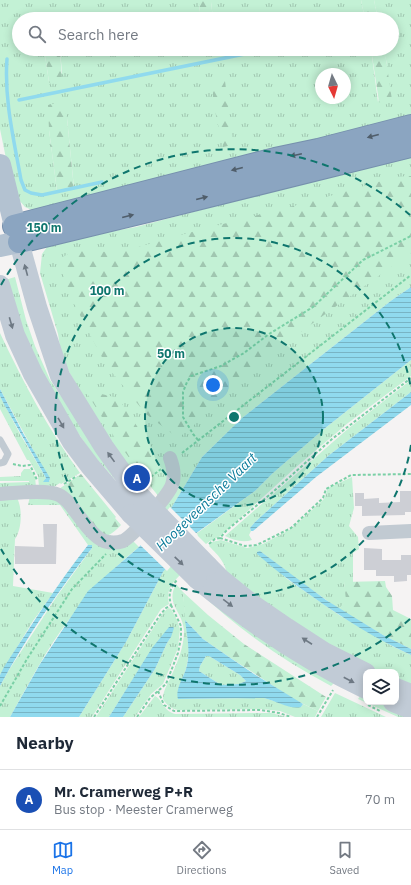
<!DOCTYPE html>
<html lang="en">
<head>
<meta charset="utf-8">
<style>
	body { margin:0; font-family:"IBM Plex Sans",sans-serif; background:#f6f6f7; color:#1f2937 }
	.controls { position:absolute; right:12px; bottom:12px; display:grid; overflow:hidden; border-radius:8px; box-shadow:0 2px 10px #0003 }
	.controls button { width:36px; height:36px; display:grid; place-items:center; padding:0; border:0; border-bottom:1px solid #e0e1e3; background:#fff; color:#1f2937; font:20px sans-serif }
	.compass { position:absolute; left:315px; top:68px; width:36px; height:36px; border-radius:50%; background:#fff; box-shadow:0 2px 10px #0003; rotate:175deg }
	.you { position:absolute; left:213px; top:385px; width:14px; height:14px; margin:-10px; border:3px solid #fff; border-radius:50%; background:#1a73e8; box-shadow:0 0 0 6px #1a73e833 }
	.badge { display:grid; place-items:center; width:26px; height:26px; border-radius:50%; background:#1a73e8; color:#fff; font-size:13px; font-weight:700 }
	.pin { position:absolute; translate:-50% -50%; border:2px solid #fff; box-shadow:0 1px 4px #0006 }
	.list { margin:0; padding:0; list-style:none }
	h2 { display:flex; justify-content:space-between; align-items:center; height:52px; margin:0; padding:0 16px; font-size:17px }
	h2 small { font-size:13px; font-weight:400; color:#747a83 }
	.list li { display:grid; grid-template-columns:26px 1fr auto; gap:12px; align-items:center; box-sizing:border-box; height:60px; padding:0 16px; border-top:1px solid #e0e1e3 }
	.list b { display:block; font-size:15px; white-space:nowrap }
	.list p { margin:0; font-size:13px; white-space:nowrap; color:#747a83 }
	.list em { font-size:13px; font-style:normal; color:#747a83 }
	.icon { flex:none; width:22px; height:22px; fill:none; stroke:currentColor; stroke-width:2; stroke-linecap:round; stroke-linejoin:round }
	.map { position:relative; flex:none; width:411px; height:717px; overflow:hidden }
	.search { position:absolute; background:#fff; box-shadow:0 2px 10px #0003; left:12px; right:12px; top:12px; height:44px; display:flex; align-items:center; gap:10px; box-sizing:border-box; padding:0 14px; border-radius:22px; color:#747a83; font-size:15px }
	.sheet { height:112px; background:#fff }
	nav { display:flex; justify-content:space-around; align-items:center; box-sizing:border-box; height:56px; border-top:1px solid #e0e1e3; background:#fff; font-size:11px; color:#747a83 }
	nav a { display:grid; justify-items:center; gap:2px }
	nav .on { color:#1a73e8 }
	.map>svg:first-child { display:block }
</style>
</head>
<body>
<div class="map">
<svg width="411" height="717" viewBox="0 0 411 717">
	<defs>
		<pattern id="grass-tufts" width="24" height="20" patternUnits="userSpaceOnUse"><rect width="24" height="20" fill="#c3f1d5"/><path d="M3 7l-1-3M5 7V3M7 7l1-3M15 17l-1-3M17 17v-4M19 17l1-3" fill="none" stroke="#a0c6b0"/></pattern>
		<pattern id="forest-firs" width="22" height="20" patternUnits="userSpaceOnUse"><rect width="22" height="20" fill="#c3f1d5"/><path d="M5 1l3.5 6h-7zM16 11l3.5 6h-7z" fill="#a0c6b0"/></pattern>
		<pattern id="water-rules" width="6" height="5" patternUnits="userSpaceOnUse"><rect width="6" height="5" fill="#90daee"/><path d="M0 2.5h6" fill="none" stroke="#78b4c4"/></pattern>
	</defs>
	<rect width="100%" height="100%" fill="#f5f3f3"/>
	<path fill="url(#grass-tufts)" fill-rule="evenodd" d="M 0,0 L 361,0 L 365,19 L 213,19 L 211,2 L 199,5 L 201,19 L 19,19 L 19,49 L 44,49 L 49,82 L 62,73 L 60,49 L 206,49 L 207,52 L 216,55 L 218,49 L 371,49 L 378,102 C 383,86 393,63 381,49 L 392,49 L 392,19 L 376,19 L 377,15 L 374,0 L 411,0 L 411,116 L 34,211 L 25,207 L 13,193 L 0,129 ZM 321,74 L 345,74 L 345,98 L 321,98 ZM 67,118 L 74,188 L 57,191 L 49,130 Z
		M 411,154 L 411,287 L 392,300 L 242,418 L 202,457 L 170,510 L 165,517 L 158,509 L 170,474 L 160,498 L 141,475 L 134,479 L 113,451 L 62,359 L 58,334 L 40,273 L 42,254 L 47,247 L 53,242 L 136,227 Z
		M 15,277 L 26,320 L 35,346 L 50,380 L 129,495 L 94,456 L 55,400 L 28,347 L 5,280 Z
		M 0,333 C 23,382 48,429 80,473 L 61,484 L 60,483 L 49,490 L 39,487 L 38,476 L 29,460 L 27,460 L 0,409 L 0,396 L 20,434 L 46,478 L 45,479 L 50,481 L 0,389 Z
		M 411,360 L 411,376 L 348,423 L 295,468 L 219,537 L 210,541 L 206,544 L 196,534 L 255,491 L 273,473 L 324,429 Z
		M 411,380 L 411,392 L 328,456 L 255,522 L 250,528 L 251,531 L 249,535 L 252,540 C 243,543 233,540 225,536 L 349,428 Z
		M 24,469 L 30,469 L 35,477 L 36,487 L 0,491 L 0,483 L 29,482 L 29,481 L 0,481 L 0,477 L 21,476 L 21,473 Z
		M 352,477 L 354,508 L 349,526 L 358,537 L 359,549 L 353,553 L 353,582 L 344,582 L 347,600 L 339,609 L 298,580 L 260,551 L 287,579 L 339,615 L 394,647 L 411,655 L 411,690 L 396,683 L 396,672 L 371,672 L 228,578 C 225,562 220,557 209,546 L 212,542 L 221,540 L 247,548 L 263,544 L 291,529 L 324,499 L 328,488 Z
		M 16,496 C 23,507 22,529 15,539 L 13,586 L 53,593 L 33,621 L 0,675 L 0,497 Z
		M 30,496 L 56,497 L 89,532 L 131,539 L 139,547 C 110,570 81,602 60,632 C 41,659 26,689 10,717 L 0,717 L 0,686 L 9,670 L 57,596 L 92,548 L 91,545 L 88,545 L 60,505 L 28,505 Z
		M 170,563 L 180,575 C 171,584 166,591 169,604 L 161,609 L 92,717 L 79,717 L 126,642 L 163,572 Z
		M 176,584 L 183,592 L 189,654 L 186,669 L 178,690 L 178,699 L 264,698 C 278,702 287,707 301,707 L 303,704 L 318,711 L 315,717 L 295,717 L 280,711 L 261,709 L 178,710 C 172,709 166,705 163,699 C 163,691 167,685 170,679 C 177,663 184,648 184,631 C 183,611 165,605 176,584 Z
		M 194,587 L 334,683 L 331,686 C 282,660 235,627 194,587 Z
		M 168,608 L 171,609 L 177,620 L 180,629 L 178,648 L 163,684 L 151,694 L 135,717 L 123,717 L 155,669 L 167,643 L 171,637 L 152,649 L 109,717 L 96,717 L 163,613 Z
		M 206,656 L 209,656 L 240,675 L 246,681 L 239,684 L 221,685 L 199,671 L 200,666 Z
		M 335,693 L 386,717 L 321,717 Z
		M 155,696 C 163,700 162,710 175,714 L 264,713 L 271,713 L 287,717 L 139,717 Z
		M 360,696 L 366,698 L 366,702 C 388,702 393,707 411,717 L 398,717 L 358,699 Z"/>
	<path fill="url(#forest-firs)" d="M 361,0 L 374,0 L 377,15 L 376,19 L 365,19 Z
		M 201,1 L 211,2 L 213,19 L 201,19 L 199,5 Z
		M 44,49 L 60,49 L 62,81 L 59,83 L 51,84 L 49,82 Z
		M 371,49 L 381,49 L 385,53 L 392,100 L 385,105 L 379,102 Z
		M 222,76 L 225,81 L 233,142 L 228,146 L 223,147 L 213,102 L 213,78 Z
		M 58,103 L 64,106 L 67,118 L 74,189 L 61,192 L 57,191 L 49,130 L 48,105 Z
		M 411,176 L 411,253 C 355,293 298,332 245,376 C 221,395 203,420 178,438 L 146,414 L 106,365 L 71,298 L 58,260 L 73,251 L 121,252 L 188,233 L 309,202 L 395,177 Z
		M 85,390 L 118,398 L 145,438 L 160,458 L 145,480 L 115,438 Z
		M 81,474 L 116,517 L 115,518 L 121,525 C 115,531 111,535 103,537 L 56,491 Z
		M 385,581 L 386,587 L 392,596 L 393,610 L 411,619 L 411,649 L 383,635 L 339,609 L 346,600 L 344,582 Z
		M 183,592 L 208,615 L 244,644 L 326,697 L 318,711 L 295,700 L 229,657 L 203,639 L 185,620 Z"/>
	<path fill="url(#water-rules)" fill-rule="evenodd" d="M 411,287 L 411,360 L 324,429 L 273,473 L 255,491 L 195,534 L 163,572 L 126,642 L 79,717 L 10,717 L 40,664 L 88,591 L 139,547 L 170,510 L 202,457 L 242,418 L 392,300 Z
		M 0,389 L 23,433 L 50,478 L 49,482 L 43,482 L 46,478 L 5,406 L 0,396 Z
		M 411,392 L 411,405 L 316,477 L 253,531 L 251,531 L 250,528 L 255,522 L 328,456 Z
		M 88,545 L 92,545 L 92,548 C 58,591 26,638 0,686 L 0,675 L 4,667 C 31,626 57,584 88,545 Z
		M 260,551 L 326,600 L 383,635 L 411,649 L 411,655 C 376,639 344,619 313,597 C 293,583 275,570 257,554 L 257,552 Z
		M 185,620 L 203,639 L 229,657 L 254,674 L 303,704 L 301,707 C 291,710 276,701 264,698 L 178,699 C 175,690 183,678 186,669 C 191,652 187,637 185,620 ZM 206,656 L 209,656 L 240,675 L 246,681 L 239,684 L 221,685 L 199,671 L 200,666 Z
		M 169,627 L 173,627 L 174,628 L 171,637 L 167,643 L 155,669 L 123,717 L 109,717 L 152,648 Z"/>
	<path fill="#f5f3f3" d="M 170,507 L 198,535 L 167,571 L 139,544 Z"/>
	<g fill="none" stroke-linecap="round" stroke-linejoin="round">
		<path stroke="#90daee" stroke-width="3.5" d="M 7,59 C 4,100 14,140 21,180 L 25,190 L 31,193 L 42,195 L 102,182
			M 19,100 L 269,49"/>
	</g>
	<path fill="#cdcfd5" d="M 400,491 L 411,491 L 411,512 L 405,512 L 405,515 L 362,516 L 362,506 L 355,506 L 355,493 L 364,493 L 364,499 L 379,498 L 379,503 L 400,502 Z
		M 43,524 L 57,524 L 56,564 L 15,564 L 15,546 L 44,547 Z
		M 364,548 L 382,549 L 382,560 L 401,560 L 401,555 L 411,555 L 411,575 L 407,575 L 407,581 L 394,582 L 394,576 L 376,576 L 376,570 L 364,570 Z"/>
	<g fill="none" stroke-linecap="round" stroke-linejoin="round">
		<g stroke="#7690ad" stroke-width="24">
			<path id="highway" d="M 14,226 L 275,159 L 318,150 L 411,126
				M 19,242 L 164,207 L 411,146"/>
		</g>
		<path stroke="#7ad0a6" stroke-width="2" stroke-dasharray="3 2" stroke-linecap="butt" d="M 198,440 L 193,434 L 183,417 L 183,392 L 187,382 L 191,376 L 221,366 L 244,353 L 269,334 L 313,307 L 363,260 L 411,236
			M 182,453 L 411,275
			M 13,464 L 22,466 L 30,465 L 37,480
			M 147,480 L 161,469
			M 64,484 L 77,476
			M 220,538 L 245,546 L 256,545 L 261,543 L 291,528 L 323,498 L 326,489 L 351,475 L 411,474
			M 209,544 L 215,539 L 220,538 L 227,530 L 273,492 L 332,439 L 411,378
			M 158,691 L 164,705 L 174,711 L 260,710 L 279,713 L 291,717
			M 368,705 L 380,711
			M 0,706 L 27,659 L 72,589 L 106,554
			M 94,717 L 160,615 L 166,608 L 171,605 C 168,594 170,588 177,580
			M 137,717 L 150,698 L 166,684 L 178,653 L 181,638 L 181,626 L 171,605
			M 317,717 L 333,690"/>
		<path stroke="#c1cad2" stroke-width="7" d="M 0,440 L 8,454 L 4,462 L 0,463"/>
		<path stroke="#c1cad2" stroke-width="14" d="M 0,494 C 15,493 47,489 59,495 C 63,497 66,500 69,503 C 78,514 92,537 104,541 C 110,543 117,543 123,541 C 133,536 168,496 172,485 C 175,477 173,466 170,458
			M 369,533 L 411,531"/>
		<path stroke="#c1cbd6" stroke-width="20" d="M 19,242 L 37,307 L 60,376 L 104,447 L 134,489 L 143,499
			M 0,285 L 15,335 L 33,374 L 72,442 L 90,466 L 131,514
			M 208,566 L 221,579 L 252,604 L 287,628 L 324,652 L 366,673
			M 197,579 C 249,622 305,660 366,689
			M 396,688 L 411,694
			M 393,702 L 411,709"/>
		<path stroke="#b3c2d1" stroke-width="22" d="M 0,165 L 19,242 L 0,246"/>
		<use href="#highway" stroke="#8ba5c1" stroke-width="22"/>
		<path stroke="#c1cbd6" stroke-width="20" d="M 143,499 L 208,566
			M 131,514 L 197,579"/>
	</g>
	<defs><path id="oneway-solid" d="M-6-.8H1V-3.2L6.5 0L1 3.2V.8H-6Z"/></defs>
	<g fill="#505e6b">
		<use href="#oneway-solid" transform="translate(373 136) rotate(165)"/>
		<use href="#oneway-solid" transform="translate(296 155) rotate(168)"/>
		<use href="#oneway-solid" transform="translate(237 169) rotate(166)"/>
		<use href="#oneway-solid" transform="translate(202 198) rotate(-14)"/>
		<use href="#oneway-solid" transform="translate(128 216) rotate(-14)"/>
	</g>
	<g fill="#6e7984">
		<use href="#oneway-solid" transform="translate(26 270) rotate(-105)"/>
		<use href="#oneway-solid" transform="translate(11 323) rotate(74)"/>
		<use href="#oneway-solid" transform="translate(61 423) rotate(60)"/>
		<use href="#oneway-solid" transform="translate(111 457) rotate(-126)"/>
		<use href="#oneway-solid" transform="translate(179 561) rotate(44)"/>
		<use href="#oneway-solid" transform="translate(228 603) rotate(37)"/>
		<use href="#oneway-solid" transform="translate(307 641) rotate(-147)"/>
		<use href="#oneway-solid" transform="translate(349 680) rotate(28)"/>
	</g>
	<circle cx="234" cy="417" r="89" fill="#0f766e" fill-opacity=".12"/>
	<g fill="none" stroke="#0f766e" stroke-width="2" stroke-dasharray="7 5">
		<circle cx="234" cy="417" r="89"/>
		<path d="M411 445A179 179 0 1 1 411 389"/>
		<path d="M410 619A268 268 0 0 1 1 549M1 285A268 268 0 0 1 410 215"/>
	</g>
	<g text-anchor="middle" stroke-width="3" stroke-linejoin="round" paint-order="stroke">
		<g font-size="14" font-style="italic" fill="#0c7c9b" stroke="#fff">
			<text transform="translate(206 502) rotate(-44)" y="5">Hoogeveensche Vaart</text>
		</g>
	</g>
	<circle cx="234" cy="417" r="6" fill="#0f766e" stroke="#fff" stroke-width="2"/>
	<g font-size="12" text-anchor="middle" font-weight="bold" fill="#0f766e" stroke="#fff" stroke-width="3" stroke-linejoin="round" paint-order="stroke">
		<text x="44" y="232">150 m</text>
		<text x="107" y="295">100 m</text>
		<text x="171" y="358">50 m</text>
	</g>
</svg>
<div class="controls">
<button><svg class="icon" aria-label="layers" viewBox="0 0 24 24"><path d="M12 4l9 5-9 5-9-5zM3 14l9 5 9-5"/></svg></button>
</div>
<svg class="compass" viewBox="-18 -18 36 36"><path d="M0-13l5 13h-10z" fill="#e53935"/><path d="M0 13l5-13h-10z" fill="#747a83"/></svg>
<div class="you"></div>
<div class="pin badge" style="left:137px;top:478px;background:#1a4fb4">A</div>
<div class="search"><svg class="icon" aria-label="search" viewBox="0 0 24 24"><circle cx="10" cy="10" r="6"/><path d="M15 15l6 6"/></svg>Search here</div>
</div>
<section class="sheet">
<h2>Nearby<small></small></h2>
<ul class="list">
<li><span class="badge" style="background:#1a4fb4">A</span><div><b>Mr. Cramerweg P+R</b><p>Bus stop · Meester Cramerweg</p></div><em>70 m</em></li>
</ul>
</section>
<nav>
<a class="on"><svg class="icon" aria-label="map" viewBox="0 0 24 24"><path d="M3 6l6-2 6 2 6-2v14l-6 2-6-2-6 2zM9 4v14M15 6v14"/></svg>Map</a>
<a><svg class="icon" aria-label="directions" viewBox="0 0 24 24"><path d="M12 3l9 9-9 9-9-9zM9 14v-3h6M13 9l2 2-2 2"/></svg>Directions</a>
<a><svg class="icon" aria-label="saved" viewBox="0 0 24 24"><path d="M7 4h10v16l-5-4-5 4z"/></svg>Saved</a>
</nav>
</body>
</html>
